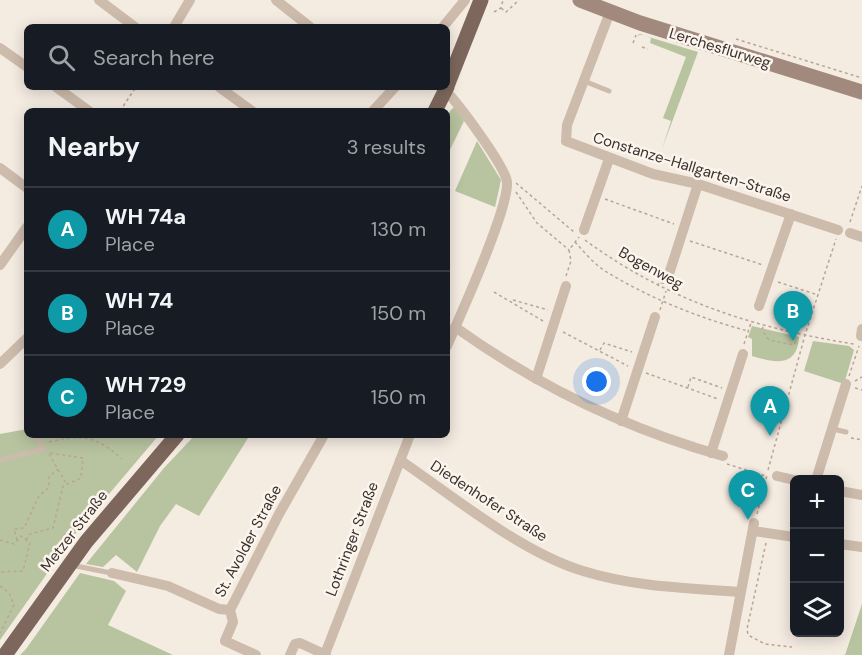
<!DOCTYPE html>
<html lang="en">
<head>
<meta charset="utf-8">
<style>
	body { margin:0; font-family:"DM Sans",sans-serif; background:#20242c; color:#f1f3f6 }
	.controls { position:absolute; right:18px; bottom:18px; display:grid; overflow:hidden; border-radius:9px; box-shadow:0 3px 15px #0003 }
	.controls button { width:54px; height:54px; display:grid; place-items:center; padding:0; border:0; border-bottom:2px solid #363941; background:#171b24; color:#f1f3f6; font:30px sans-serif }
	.you { position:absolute; left:597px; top:382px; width:21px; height:21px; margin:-15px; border:4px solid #fff; border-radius:50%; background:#1a73e8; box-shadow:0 0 0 9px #1a73e833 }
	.badge { display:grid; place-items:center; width:39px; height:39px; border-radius:50%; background:#0f766e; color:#fff; font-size:20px; font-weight:700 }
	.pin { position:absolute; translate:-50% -50px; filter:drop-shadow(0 2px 3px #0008) }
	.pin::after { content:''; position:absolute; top:32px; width:21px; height:18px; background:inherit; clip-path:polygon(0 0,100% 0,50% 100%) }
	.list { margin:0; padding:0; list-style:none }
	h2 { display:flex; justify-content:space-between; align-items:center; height:78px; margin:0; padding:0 24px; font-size:26px }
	h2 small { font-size:20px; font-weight:400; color:#9ea1a6 }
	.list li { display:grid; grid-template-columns:39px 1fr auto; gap:18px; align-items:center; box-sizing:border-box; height:84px; padding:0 24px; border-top:2px solid #363941 }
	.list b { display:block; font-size:22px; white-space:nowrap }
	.list p { margin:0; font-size:20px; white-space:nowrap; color:#9ea1a6 }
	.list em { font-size:20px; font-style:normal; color:#9ea1a6 }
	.icon { flex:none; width:33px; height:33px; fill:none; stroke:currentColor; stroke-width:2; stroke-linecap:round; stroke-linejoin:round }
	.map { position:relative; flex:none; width:862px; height:655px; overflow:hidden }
	.search { position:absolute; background:#171b24; box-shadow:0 3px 15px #0003; left:24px; top:24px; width:426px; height:66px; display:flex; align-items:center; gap:15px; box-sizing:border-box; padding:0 21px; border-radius:9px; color:#9ea1a6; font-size:22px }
	.panel { position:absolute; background:#171b24; box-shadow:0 3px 15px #0003; left:24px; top:108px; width:426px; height:330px; border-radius:9px }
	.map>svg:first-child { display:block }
</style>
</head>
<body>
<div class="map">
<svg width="862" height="655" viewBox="0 0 862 655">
	<rect width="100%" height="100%" fill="#f4ebe1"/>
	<path fill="#b8c4a0" d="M 639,34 L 698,52 L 662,149 L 671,121 L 663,118 L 686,57 L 650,43 L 651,38 L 640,34 L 637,38 Z
		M 454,107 L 464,121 L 447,156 L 447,114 Z
		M 477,141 L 501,180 L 495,207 L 455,191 Z
		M 752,326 L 799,337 C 797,369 773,362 752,356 L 752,339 L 748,337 Z
		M 813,341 L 849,346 L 854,350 L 844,384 L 804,371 Z
		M 27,429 L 27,435 L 159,435 L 75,534 L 0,640 L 0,434 Z
		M 195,435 L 250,435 L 199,516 L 176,504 L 160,526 L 137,572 L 116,555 L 103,567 L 86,564 L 164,468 Z
		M 80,573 L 114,581 L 126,591 L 108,625 L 173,655 L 20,655 L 26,649 Z
		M 862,604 L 862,655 L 845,655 Z"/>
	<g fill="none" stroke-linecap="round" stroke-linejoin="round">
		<path stroke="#b9a596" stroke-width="1.5" stroke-dasharray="3 3" stroke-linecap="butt" d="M 501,8 L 506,12 L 519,0
			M 494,12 L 501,8 L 503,0
			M 736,39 L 862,78
			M 633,43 L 636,35
			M 642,47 L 648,49
			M 120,111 L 136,87
			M 516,183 L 574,232
			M 516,192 L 537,223 L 569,250
			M 605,199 L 674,224
			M 850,222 L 862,186
			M 585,240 C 668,301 754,328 854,344
			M 690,241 L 763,265
			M 575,242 C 584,252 594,264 605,271 C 649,298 699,318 748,331
			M 566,276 L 571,261 L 569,250 L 579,237
			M 778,282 L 818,295
			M 658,286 L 659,282 L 665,284
			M 494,292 L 543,321
			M 513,300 L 548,310
			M 660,310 L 666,291
			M 763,327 L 762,330 L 769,340 L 794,345 L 796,341
			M 563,332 L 628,366
			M 744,344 L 751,323
			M 600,350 L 604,343 L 632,352
			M 646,373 L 718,399
			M 849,376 L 859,346
			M 855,381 L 862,377
			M 688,387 L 691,377 L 722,388
			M 855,388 L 862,390
			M 851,438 L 862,440
			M 49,442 C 84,434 96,436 122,459
			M 49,454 L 66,483
			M 727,464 L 766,476
			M 768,470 L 805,335 L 836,239
			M 757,514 L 767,475
			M 0,540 L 14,544 L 21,536 L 30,543 L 23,571 L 0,572
			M 17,540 L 14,529 L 24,528 L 39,496 L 49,487 L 49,477 L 58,469
			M 26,540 L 30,534 L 53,528 L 63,486 L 81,478 L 83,458 L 50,453
			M 766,543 L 747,629 L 748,635 L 765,644 L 792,647
			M 0,586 L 9,593 L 14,605 L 0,633"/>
		<path stroke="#cdbbac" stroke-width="5" d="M 584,81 L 609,91
			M 833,429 L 846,432
			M 0,460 L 44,449 L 37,438 L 42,435
			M 71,565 L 111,573"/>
		<path stroke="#cdbbac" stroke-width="10" d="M 99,0 L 135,27
			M 276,0 L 310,27
			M 610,12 L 567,125 L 566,141 L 653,174 L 698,184 L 838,230
			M 174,27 L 190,0
			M 443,27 L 465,0
			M 0,48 L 27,67
			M 56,87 L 89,111
			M 219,87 L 252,111
			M 445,90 C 458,103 505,166 507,182 C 509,209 460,316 447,346
			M 373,111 L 395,87
			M 0,168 L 27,188
			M 584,230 L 609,159
			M 850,233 L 862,237
			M 0,265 L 27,227
			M 669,274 L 698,184
			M 759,306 L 791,214
			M 455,327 C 536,385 627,429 723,456
			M 861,336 L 862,329
			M 0,364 L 27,338
			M 536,379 L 566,286
			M 621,421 L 655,317
			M 711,453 L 743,354
			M 400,460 C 454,497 521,552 583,571 C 634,587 688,588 741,592
			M 777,476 L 794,480
			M 816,480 L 846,384
			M 840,491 L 862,495
			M 754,531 L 794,537
			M 840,544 L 862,547
			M 112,573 L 168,586 L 219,609 L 230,610 L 279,514 L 324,435
			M 230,610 L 233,622 L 225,641 L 256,655
			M 325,654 L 410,435
			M 290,655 L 295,644 L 300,643 L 326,655
			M 729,655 L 754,523"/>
		<path stroke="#a18a7d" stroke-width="15" d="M 580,0 L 640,23 L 862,92"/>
		<path stroke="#7d675c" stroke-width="15" d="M 447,86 L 481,0
			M 435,111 L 447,87
			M 5,655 L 86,542 L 177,435"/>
	</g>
	<g text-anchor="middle" stroke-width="5" stroke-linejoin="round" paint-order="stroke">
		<g font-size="15" fill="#3b302b" stroke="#fbf5ee">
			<text transform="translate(720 48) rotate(17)" y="5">Lerchesflurweg</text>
			<text transform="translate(692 167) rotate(17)" y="5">Constanze-Hallgarten-Straße</text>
			<text transform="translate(651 268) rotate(29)" y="5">Bogenweg</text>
			<text transform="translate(489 501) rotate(33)" y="5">Diedenhofer Straße</text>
			<text transform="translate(74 531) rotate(-52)" y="5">Metzer Straße</text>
			<text transform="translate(352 539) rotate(-69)" y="5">Lothringer Straße</text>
			<text transform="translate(248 541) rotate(-62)" y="5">St. Avolder Straße</text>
		</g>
	</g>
</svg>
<div class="controls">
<button>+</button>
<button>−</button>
<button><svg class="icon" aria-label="layers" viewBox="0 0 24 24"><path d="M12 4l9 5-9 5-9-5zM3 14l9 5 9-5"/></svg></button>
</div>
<div class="you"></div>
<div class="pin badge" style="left:770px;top:436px;background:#0f9aa8">A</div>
<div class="pin badge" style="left:793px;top:341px;background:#0f9aa8">B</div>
<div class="pin badge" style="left:748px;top:520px;background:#0f9aa8">C</div>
<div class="search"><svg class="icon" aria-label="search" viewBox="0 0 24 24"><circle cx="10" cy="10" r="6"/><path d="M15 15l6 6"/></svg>Search here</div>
<section class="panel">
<h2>Nearby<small>3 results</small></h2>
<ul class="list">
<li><span class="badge" style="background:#0f9aa8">A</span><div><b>WH 74a</b><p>Place</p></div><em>130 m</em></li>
<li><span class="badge" style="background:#0f9aa8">B</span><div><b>WH 74</b><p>Place</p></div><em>150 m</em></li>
<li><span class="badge" style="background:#0f9aa8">C</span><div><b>WH 729</b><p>Place</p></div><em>150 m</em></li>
</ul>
</section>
</div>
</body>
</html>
